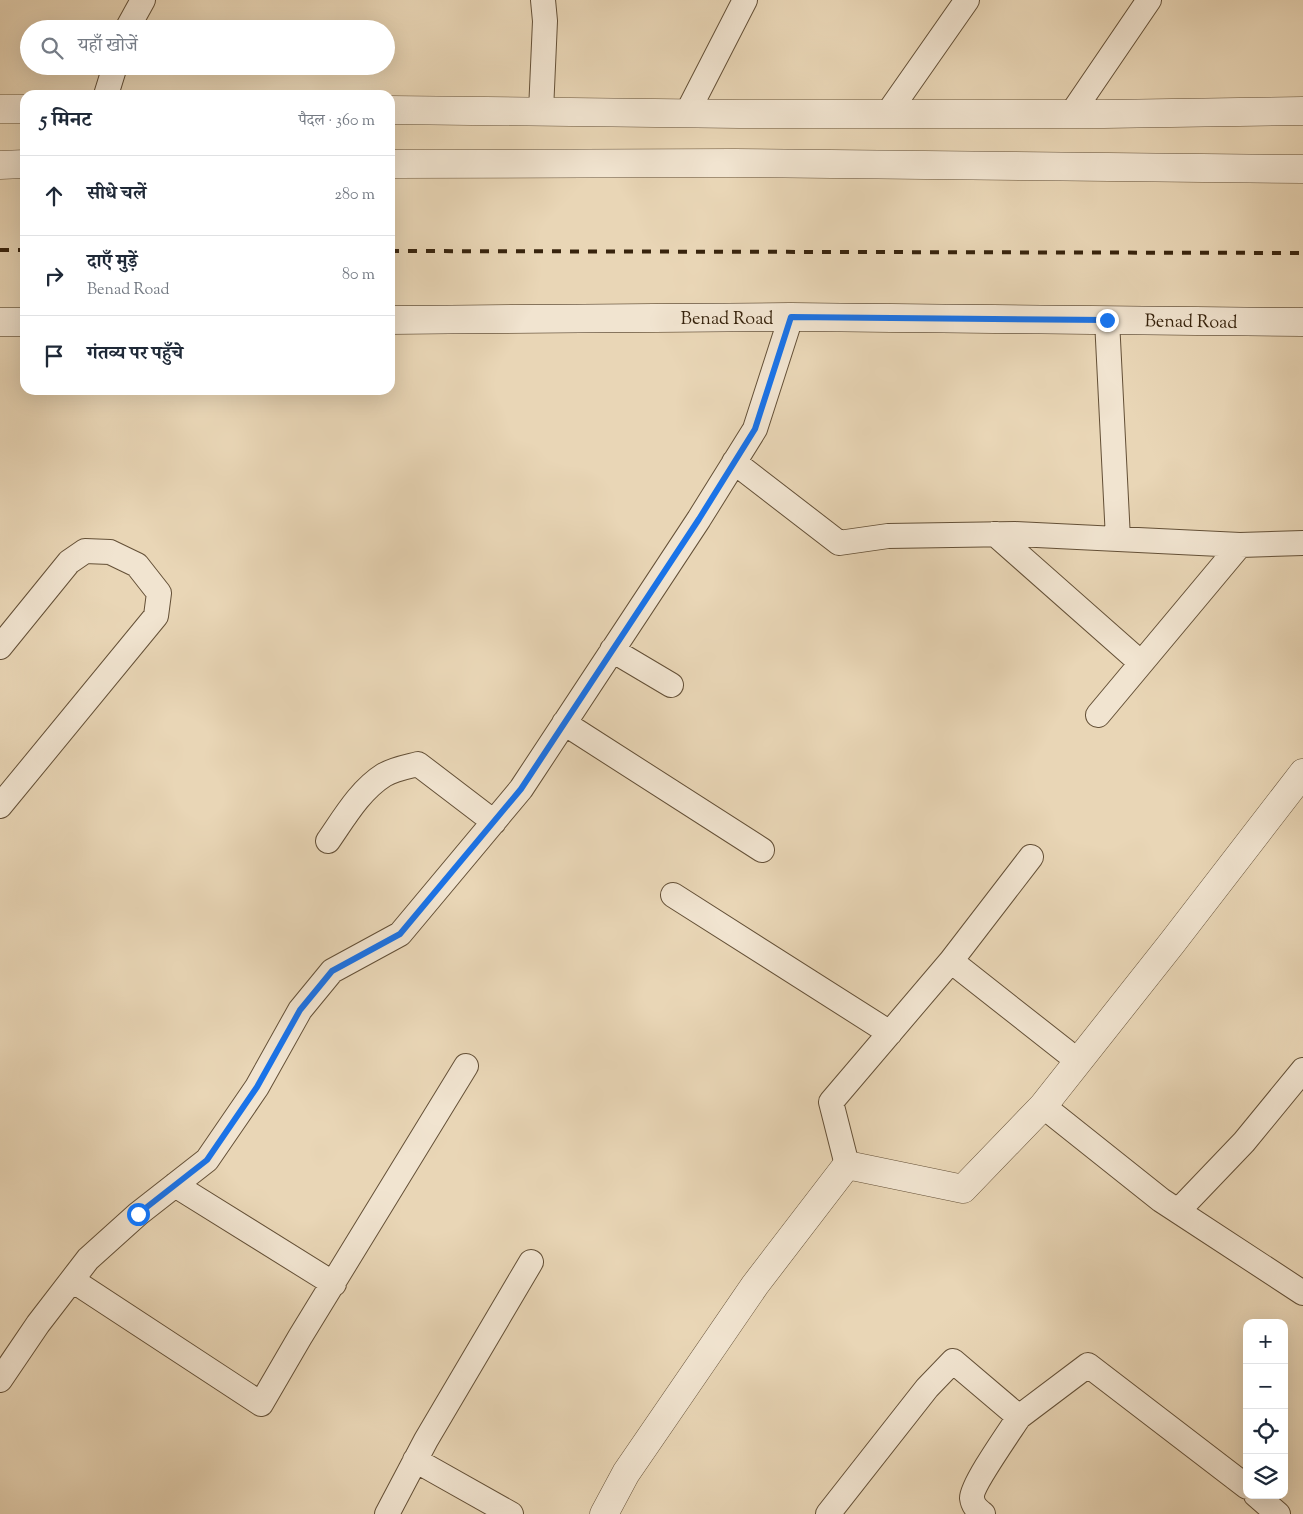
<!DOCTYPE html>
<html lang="hi">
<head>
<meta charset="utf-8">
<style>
	body { margin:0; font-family:"Sorts Mill Goudy","Noto Serif Devanagari",serif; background:#f2f2f3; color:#1f2937 }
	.controls { position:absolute; right:15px; bottom:15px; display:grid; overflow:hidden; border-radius:10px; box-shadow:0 5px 20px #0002 }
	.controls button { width:45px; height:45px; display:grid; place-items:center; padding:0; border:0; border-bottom:1px solid #e0e1e3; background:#fff; color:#1f2937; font:25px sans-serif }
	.stop { position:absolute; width:15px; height:15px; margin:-11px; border:4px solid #1a73e8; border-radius:50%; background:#fff }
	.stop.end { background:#1a73e8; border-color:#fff; box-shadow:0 1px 5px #0008 }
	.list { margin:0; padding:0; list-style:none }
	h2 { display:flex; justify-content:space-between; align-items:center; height:65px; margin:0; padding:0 20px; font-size:21px }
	h2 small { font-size:16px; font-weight:400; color:#747a83 }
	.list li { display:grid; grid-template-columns:32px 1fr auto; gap:15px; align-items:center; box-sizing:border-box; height:80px; padding:0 20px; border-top:1px solid #e0e1e3 }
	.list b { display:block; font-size:19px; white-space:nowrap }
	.list p { margin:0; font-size:16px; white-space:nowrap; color:#747a83 }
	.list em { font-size:16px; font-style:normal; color:#747a83 }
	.icon { flex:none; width:28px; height:28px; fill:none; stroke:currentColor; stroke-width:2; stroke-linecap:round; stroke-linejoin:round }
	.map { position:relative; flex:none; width:1303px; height:1514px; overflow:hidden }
	.search { position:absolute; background:#fff; box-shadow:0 5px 20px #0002; left:20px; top:20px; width:375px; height:55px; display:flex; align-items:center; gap:12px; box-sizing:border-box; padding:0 18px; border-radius:28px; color:#747a83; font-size:19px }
	.panel { position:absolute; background:#fff; box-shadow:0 5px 20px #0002; left:20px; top:90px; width:375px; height:305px; border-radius:15px }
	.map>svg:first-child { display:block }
</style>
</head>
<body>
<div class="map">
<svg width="1303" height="1514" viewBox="0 0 1303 1514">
	<rect width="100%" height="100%" fill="#e9d6b6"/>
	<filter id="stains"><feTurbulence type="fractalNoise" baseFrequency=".004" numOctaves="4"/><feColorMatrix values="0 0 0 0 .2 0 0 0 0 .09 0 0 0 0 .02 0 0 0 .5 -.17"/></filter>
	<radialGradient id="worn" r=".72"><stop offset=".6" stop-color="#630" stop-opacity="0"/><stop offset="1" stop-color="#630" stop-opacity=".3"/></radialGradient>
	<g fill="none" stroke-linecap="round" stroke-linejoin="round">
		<g stroke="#645037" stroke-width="26">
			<path id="minor" d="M 127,29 L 143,0
				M 106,95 L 115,66
				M 541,111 L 545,21 L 543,0
				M 687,113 L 745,0
				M 888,113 L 967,0
				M 1072,113 L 1149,0
				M 1107,320 L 1118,539
				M 734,462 L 839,543 L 888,536 L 1015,534 L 1240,545
				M 995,534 L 1141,663
				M 0,647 L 69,562 L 85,551 L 110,552 L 137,565 L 159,593 L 156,616 L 0,806
				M 612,650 L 671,685
				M 1098,715 L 1240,545 L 1303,543
				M 564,723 L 762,850
				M 328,841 C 344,818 360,790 384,775 C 394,769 406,767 418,764 L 494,822
				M 673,895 L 890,1033
				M 951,961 L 1031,857
				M 1043,1106 L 1161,1200 L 1303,1293
				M 847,1165 L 831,1102 L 951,961 L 1078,1061
				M 175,1185 L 334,1284
				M 1178,1211 L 1244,1142 L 1303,1070
				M 72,1280 L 261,1404 L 300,1337 L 466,1066
				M 0,1380 L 38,1324 L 88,1259 L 138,1214 L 207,1160 L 257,1087 L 300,1010 L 332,971 L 400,934 L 521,789 L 699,519 L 755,429 L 791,317
				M 415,1460 L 511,1514
				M 1256,1495 L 1278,1514
				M 387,1514 L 426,1440 L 531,1262
				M 828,1514 L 927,1388 L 953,1361 L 1019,1417 L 1088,1365 L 1247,1487
				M 983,1514 C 977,1509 973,1506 972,1498 C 971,1486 1010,1431 1019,1417"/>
		</g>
		<g stroke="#645037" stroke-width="29">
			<path id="tertiary" d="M 0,109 L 25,109
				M 390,110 L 739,114 L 1104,114 L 1303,111
				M 390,164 L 735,163 L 1303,169
				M 0,165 L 25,164
				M 604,1514 L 626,1473 L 755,1285 L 847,1165 L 963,1189 L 1043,1106 L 1172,943 L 1303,773"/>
		</g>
		<g stroke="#37230d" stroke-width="29">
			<path id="secondary" d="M 390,320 L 791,317 L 1303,322
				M 0,322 L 25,322"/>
		</g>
		<use href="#minor" stroke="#f1e4d0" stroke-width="24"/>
		<use href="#tertiary" stroke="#f1e4d0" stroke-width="28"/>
		<use href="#secondary" stroke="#f1e4d0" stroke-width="28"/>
		<path stroke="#37230d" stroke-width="4" stroke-dasharray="9 9" stroke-linecap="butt" d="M 0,250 L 25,250
			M 390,251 L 1303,253"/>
	</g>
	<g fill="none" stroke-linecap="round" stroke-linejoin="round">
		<path stroke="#1a73e8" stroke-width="6" d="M 138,1214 L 207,1160 L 257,1087 L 300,1010 L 332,971 L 400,934 L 521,789 L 699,519 L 755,429 L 791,317 L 1107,320"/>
	</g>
	<g text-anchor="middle" stroke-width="4.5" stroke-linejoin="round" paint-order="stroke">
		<g font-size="18" fill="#37230d" stroke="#f1e4d0">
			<text x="727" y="324">Benad Road</text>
			<text transform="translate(1191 321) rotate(1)" y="6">Benad Road</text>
		</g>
	</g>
	<rect width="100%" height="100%" filter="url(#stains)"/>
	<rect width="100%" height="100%" fill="url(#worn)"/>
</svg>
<div class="controls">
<button>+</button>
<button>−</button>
<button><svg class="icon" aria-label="locate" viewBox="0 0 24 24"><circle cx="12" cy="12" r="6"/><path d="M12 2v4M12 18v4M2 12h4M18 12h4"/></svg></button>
<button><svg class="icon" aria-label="layers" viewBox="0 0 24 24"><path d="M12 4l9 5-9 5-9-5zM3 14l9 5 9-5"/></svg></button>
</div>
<div class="stop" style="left:138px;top:1214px"></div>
<div class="stop end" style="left:1107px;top:320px"></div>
<div class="search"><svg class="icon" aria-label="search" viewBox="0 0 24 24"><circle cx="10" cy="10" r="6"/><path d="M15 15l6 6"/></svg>यहाँ खोजें</div>
<section class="panel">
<h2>5 मिनट<small>पैदल · 360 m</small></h2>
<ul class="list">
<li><svg class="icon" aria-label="ahead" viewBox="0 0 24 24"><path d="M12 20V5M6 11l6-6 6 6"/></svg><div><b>सीधे चलें</b></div><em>280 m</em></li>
<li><svg class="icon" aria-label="right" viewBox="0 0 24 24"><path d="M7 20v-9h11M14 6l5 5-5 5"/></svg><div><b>दाएँ मुड़ें</b><p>Benad Road</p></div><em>80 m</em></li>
<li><svg class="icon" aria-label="arrive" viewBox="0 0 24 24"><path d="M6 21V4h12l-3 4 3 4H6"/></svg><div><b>गंतव्य पर पहुँचे</b></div></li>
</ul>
</section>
</div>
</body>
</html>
